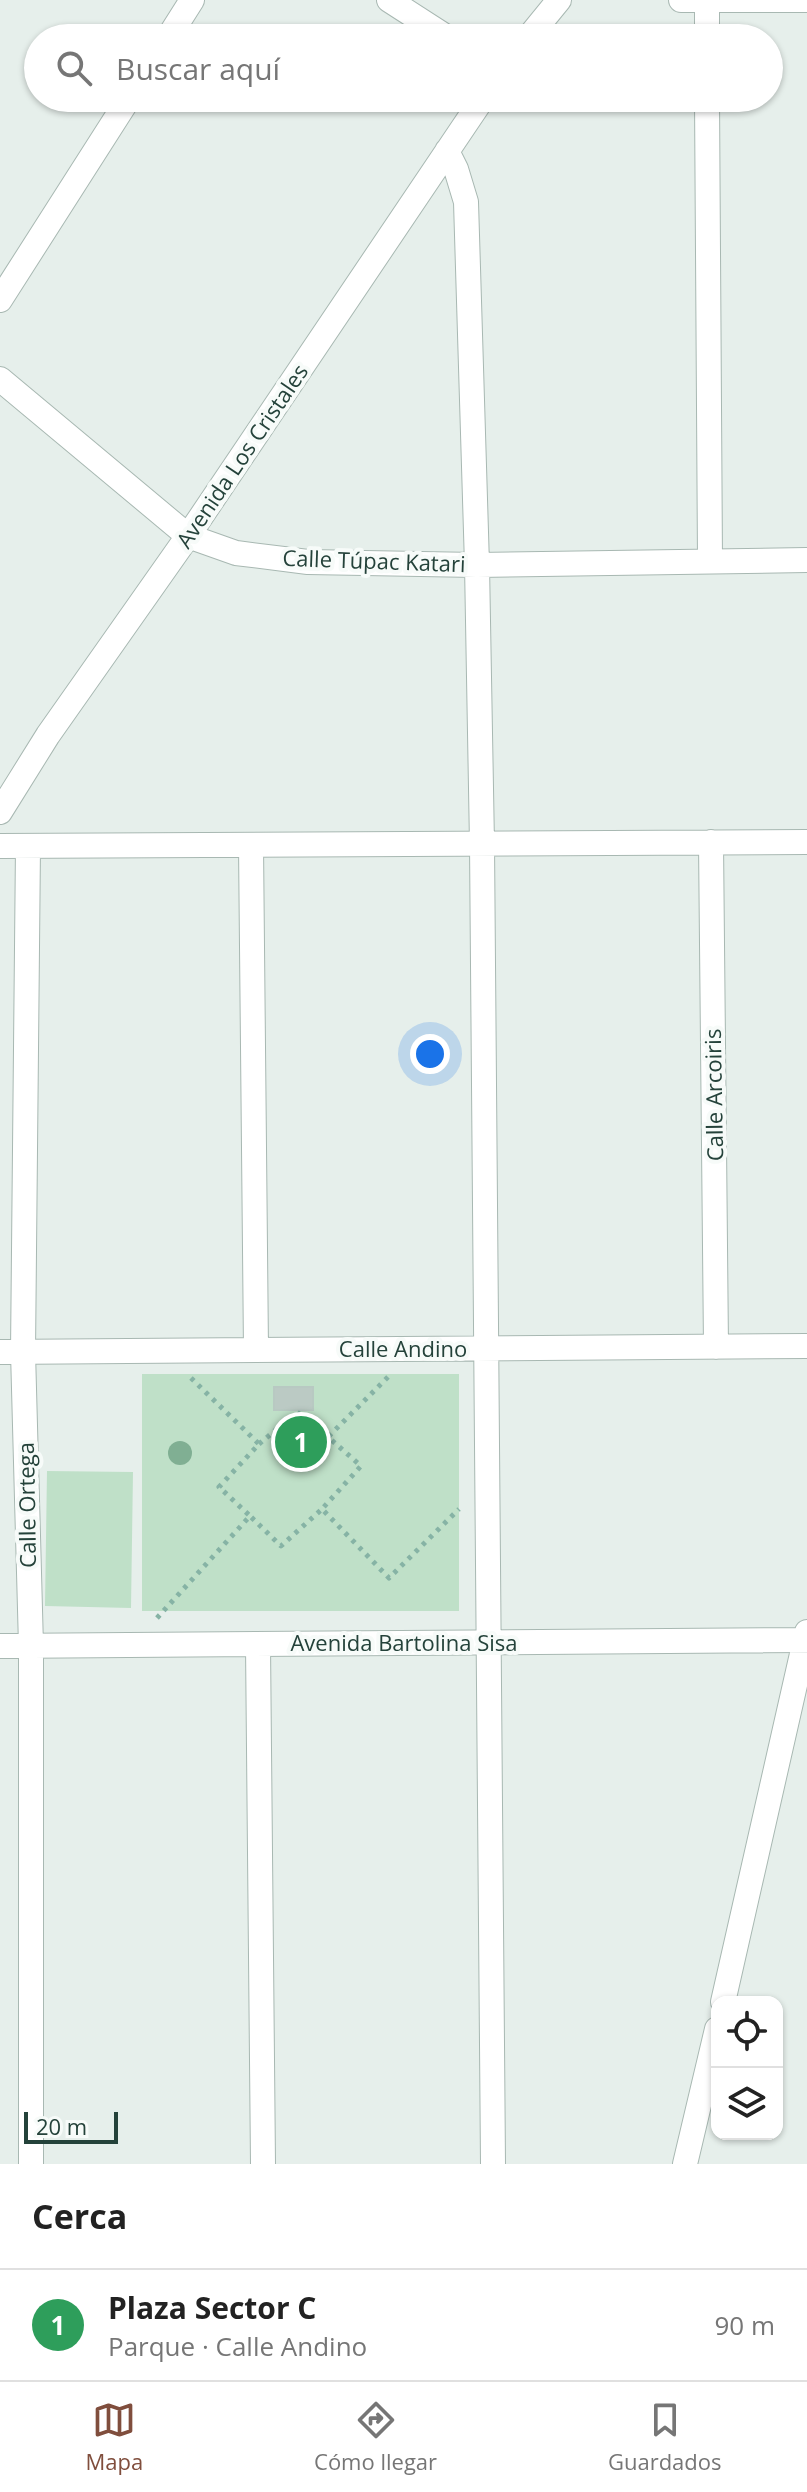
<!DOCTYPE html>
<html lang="es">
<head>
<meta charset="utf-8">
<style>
	body { margin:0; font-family:"Open Sans",sans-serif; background:#f6f6f6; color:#222 }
	.controls { position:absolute; right:24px; bottom:24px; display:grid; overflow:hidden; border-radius:16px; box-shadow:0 2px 6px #0004 }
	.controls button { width:72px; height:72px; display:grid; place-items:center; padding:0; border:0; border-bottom:2px solid #e0e0e0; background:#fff; color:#222; font:40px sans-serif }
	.scale { position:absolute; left:24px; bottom:20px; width:94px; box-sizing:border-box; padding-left:8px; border:4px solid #24423a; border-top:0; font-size:22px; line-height:28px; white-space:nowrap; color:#24423a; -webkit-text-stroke:6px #f7fbf9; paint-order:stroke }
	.you { position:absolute; left:430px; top:1054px; width:28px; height:28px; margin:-20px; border:6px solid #fff; border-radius:50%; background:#1a73e8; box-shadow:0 0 0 12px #1a73e833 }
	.badge { display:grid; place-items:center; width:52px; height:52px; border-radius:50%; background:#804e3d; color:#fff; font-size:26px; font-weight:700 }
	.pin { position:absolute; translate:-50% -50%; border:4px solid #fff; box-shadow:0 2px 8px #0006 }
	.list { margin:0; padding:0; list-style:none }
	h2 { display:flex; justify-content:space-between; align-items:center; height:104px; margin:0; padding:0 32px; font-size:34px }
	h2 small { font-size:26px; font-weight:400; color:#767676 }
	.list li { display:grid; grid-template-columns:52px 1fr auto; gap:24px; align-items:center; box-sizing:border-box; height:112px; padding:0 32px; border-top:2px solid #e0e0e0 }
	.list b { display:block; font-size:30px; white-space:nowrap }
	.list p { margin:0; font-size:26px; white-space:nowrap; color:#767676 }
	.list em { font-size:26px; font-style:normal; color:#767676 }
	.icon { flex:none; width:44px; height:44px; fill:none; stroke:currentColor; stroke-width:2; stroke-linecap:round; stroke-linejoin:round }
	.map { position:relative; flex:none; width:807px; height:2164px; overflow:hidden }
	.search { position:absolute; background:#fff; box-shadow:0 2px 6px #0004; left:24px; right:24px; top:24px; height:88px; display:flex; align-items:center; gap:20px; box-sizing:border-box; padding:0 28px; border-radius:44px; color:#767676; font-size:30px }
	.sheet { height:216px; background:#fff }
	nav { display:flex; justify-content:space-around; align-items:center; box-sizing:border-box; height:112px; border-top:2px solid #e0e0e0; background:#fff; font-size:22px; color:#767676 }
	nav a { display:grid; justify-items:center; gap:4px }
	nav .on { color:#804e3d }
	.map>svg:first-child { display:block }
</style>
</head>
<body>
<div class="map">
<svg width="807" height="2164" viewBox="0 0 807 2164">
	<rect width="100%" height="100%" fill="#e6efeb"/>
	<path fill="#bfe0c8" d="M 142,1374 L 459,1374 L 459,1611 L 142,1611 Z
		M 47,1471 L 133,1472 L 131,1608 L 45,1606 Z"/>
	<path fill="#bbcac4" stroke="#b8c9c2" stroke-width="2" d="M 274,1387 L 313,1387 L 313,1410 L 274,1410 Z"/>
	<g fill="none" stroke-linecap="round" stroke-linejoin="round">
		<g stroke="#a8b8b2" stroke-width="26">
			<path id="street" d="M 389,0 L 448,38
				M 681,0 L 807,0
				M 707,1 L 707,38
				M 168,38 L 192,0
				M 528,38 L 559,0
				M 707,98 L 710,561
				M 447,151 L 456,169 L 466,202 L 477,565 L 482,844 L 493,2164
				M 0,300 L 129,98
				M 0,379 L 188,536 L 236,553 L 308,562 L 477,565 L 807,560
				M 0,812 L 48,735 L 188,536 L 483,98
				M 711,842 L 716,1347
				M 251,845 L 256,1350
				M 0,846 L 807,842
				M 28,846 L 23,1352 L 31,1646 L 31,2164
				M 0,1352 L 807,1346
				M 258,1645 L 263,2164
				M 0,1646 L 807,1640
				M 723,2002 L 807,1632
				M 685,2164 L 717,2029"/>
		</g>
		<path stroke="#86b3a5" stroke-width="5" stroke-dasharray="4 6" stroke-linecap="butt" d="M 388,1377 L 328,1437 L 361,1466 L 322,1509 L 389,1578 L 459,1509
			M 191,1378 L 259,1444 L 219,1487 L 250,1516
			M 259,1444 L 297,1412 L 328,1437
			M 157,1618 L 250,1516 L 281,1546 L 322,1509"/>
		<use href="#street" stroke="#fff" stroke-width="24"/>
	</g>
	<circle fill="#80af93" cx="180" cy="1453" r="12"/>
	<g text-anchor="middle" stroke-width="8" stroke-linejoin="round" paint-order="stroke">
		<g font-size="22" fill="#24423a" stroke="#f7fbf9">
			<text transform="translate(242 456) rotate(-56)" y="8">Avenida Los Cristales</text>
			<text transform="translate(374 561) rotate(2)" y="8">Calle Túpac Katari</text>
			<text transform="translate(714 1095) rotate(-91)" y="8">Calle Arcoiris</text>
			<text x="403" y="1357">Calle Andino</text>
			<text transform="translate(27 1505) rotate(-91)" y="8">Calle Ortega</text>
			<text x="404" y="1651">Avenida Bartolina Sisa</text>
		</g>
	</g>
</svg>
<div class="controls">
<button><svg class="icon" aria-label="locate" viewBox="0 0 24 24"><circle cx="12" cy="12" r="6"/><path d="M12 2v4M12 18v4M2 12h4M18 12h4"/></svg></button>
<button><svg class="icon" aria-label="layers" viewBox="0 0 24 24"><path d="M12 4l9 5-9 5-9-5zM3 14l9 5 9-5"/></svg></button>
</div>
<div class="scale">20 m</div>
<div class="you"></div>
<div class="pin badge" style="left:301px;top:1442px;background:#2e9e5b">1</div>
<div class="search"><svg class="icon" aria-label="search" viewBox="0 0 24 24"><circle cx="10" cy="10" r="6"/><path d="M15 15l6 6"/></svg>Buscar aquí</div>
</div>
<section class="sheet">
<h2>Cerca<small></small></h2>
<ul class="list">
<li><span class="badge" style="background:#2e9e5b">1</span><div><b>Plaza Sector C</b><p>Parque · Calle Andino</p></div><em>90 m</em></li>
</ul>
</section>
<nav>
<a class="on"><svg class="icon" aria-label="map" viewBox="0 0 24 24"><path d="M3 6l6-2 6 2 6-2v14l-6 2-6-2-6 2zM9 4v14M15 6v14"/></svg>Mapa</a>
<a><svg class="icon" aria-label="directions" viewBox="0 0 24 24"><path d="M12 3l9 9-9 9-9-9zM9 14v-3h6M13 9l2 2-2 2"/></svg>Cómo llegar</a>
<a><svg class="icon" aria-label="saved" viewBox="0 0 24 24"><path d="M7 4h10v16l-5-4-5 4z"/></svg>Guardados</a>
</nav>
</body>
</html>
